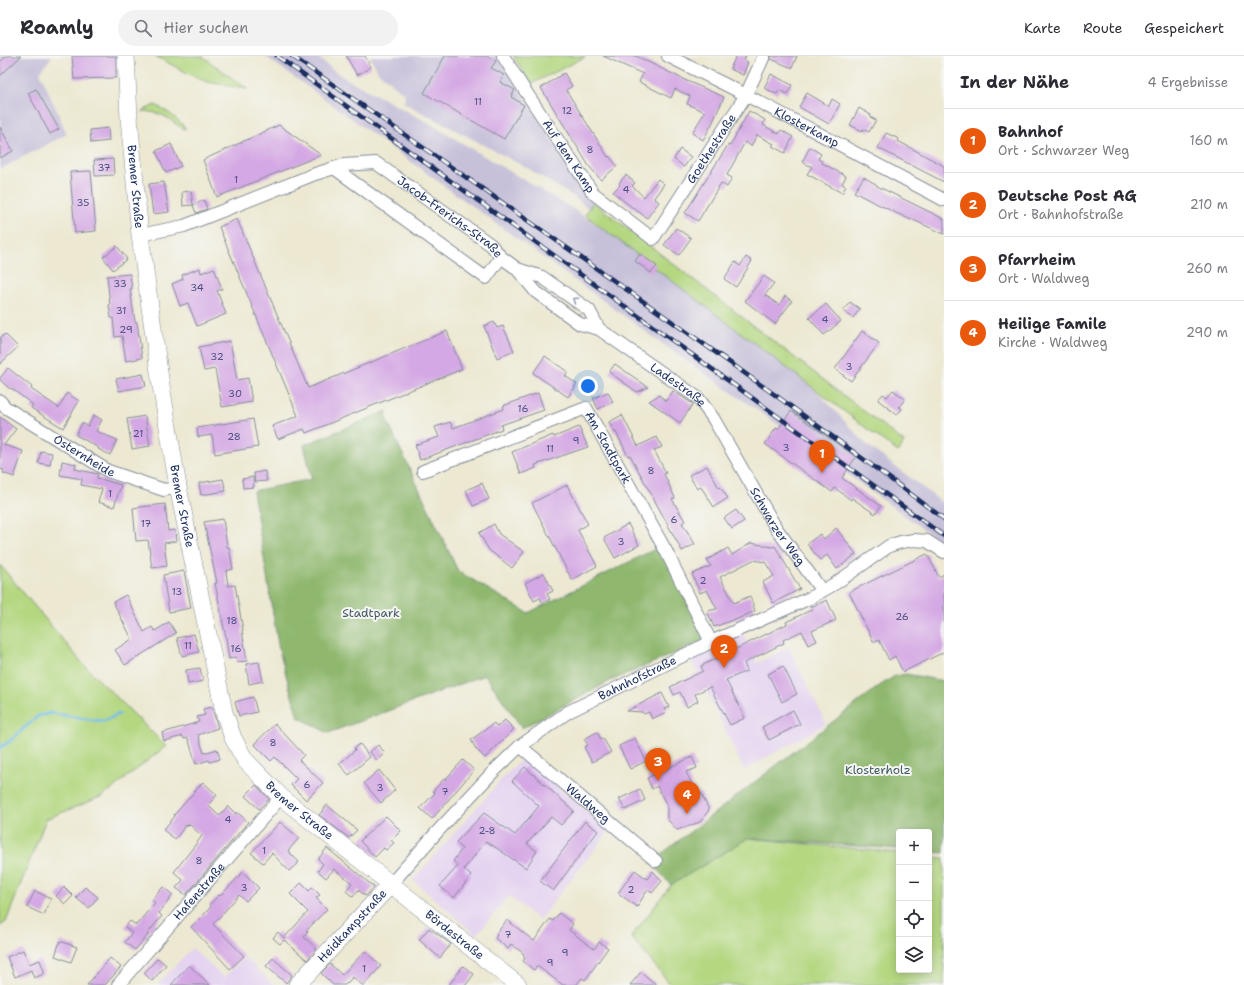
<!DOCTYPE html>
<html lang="de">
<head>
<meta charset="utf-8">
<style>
	body { margin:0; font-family:"Shantell Sans",sans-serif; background:#f2f2f3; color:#2b2b33 }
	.controls { position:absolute; right:12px; bottom:12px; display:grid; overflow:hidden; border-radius:4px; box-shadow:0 2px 10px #0003 }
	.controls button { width:36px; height:36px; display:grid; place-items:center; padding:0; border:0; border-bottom:1px solid #e1e1e2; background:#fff; color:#2b2b33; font:20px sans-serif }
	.you { position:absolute; left:588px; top:330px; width:14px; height:14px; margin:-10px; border:3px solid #fff; border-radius:50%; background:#1a73e8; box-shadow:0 0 0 6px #1a73e833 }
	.badge { display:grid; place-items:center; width:26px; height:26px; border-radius:50%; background:#ea580c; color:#fff; font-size:13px; font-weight:700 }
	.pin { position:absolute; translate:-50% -33px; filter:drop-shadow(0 1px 2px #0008) }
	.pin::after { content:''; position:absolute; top:21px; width:14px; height:12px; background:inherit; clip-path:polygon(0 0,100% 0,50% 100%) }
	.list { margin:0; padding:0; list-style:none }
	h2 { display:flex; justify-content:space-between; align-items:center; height:52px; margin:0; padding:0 16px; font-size:17px }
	h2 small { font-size:13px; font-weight:400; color:#7c7c81 }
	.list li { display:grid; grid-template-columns:26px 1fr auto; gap:12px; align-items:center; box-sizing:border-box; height:64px; padding:0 16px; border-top:1px solid #e1e1e2 }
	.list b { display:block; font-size:15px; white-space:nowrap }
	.list p { margin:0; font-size:13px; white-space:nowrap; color:#7c7c81 }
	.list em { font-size:13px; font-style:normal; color:#7c7c81 }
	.icon { flex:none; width:22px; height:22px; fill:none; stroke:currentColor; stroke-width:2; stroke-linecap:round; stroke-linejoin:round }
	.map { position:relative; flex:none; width:944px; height:929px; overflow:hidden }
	header { display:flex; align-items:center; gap:24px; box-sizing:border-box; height:56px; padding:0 20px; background:#fff; border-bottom:1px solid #e1e1e2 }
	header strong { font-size:19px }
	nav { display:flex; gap:22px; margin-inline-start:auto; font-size:14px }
	.search { width:280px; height:36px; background:#f2f2f3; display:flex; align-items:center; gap:10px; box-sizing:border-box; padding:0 14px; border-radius:22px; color:#7c7c81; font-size:15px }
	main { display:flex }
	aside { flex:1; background:#fff }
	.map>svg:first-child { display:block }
</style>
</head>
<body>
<header>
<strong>Roamly</strong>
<div class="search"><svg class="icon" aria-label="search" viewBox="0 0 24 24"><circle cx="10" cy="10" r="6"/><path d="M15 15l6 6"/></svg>Hier suchen</div>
<nav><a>Karte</a><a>Route</a><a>Gespeichert</a></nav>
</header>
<main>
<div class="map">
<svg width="944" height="929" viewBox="0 0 944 929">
	<rect width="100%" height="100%" fill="#f6f6f2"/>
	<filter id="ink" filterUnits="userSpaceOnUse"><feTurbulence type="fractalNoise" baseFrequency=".025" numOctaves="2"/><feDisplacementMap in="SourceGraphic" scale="8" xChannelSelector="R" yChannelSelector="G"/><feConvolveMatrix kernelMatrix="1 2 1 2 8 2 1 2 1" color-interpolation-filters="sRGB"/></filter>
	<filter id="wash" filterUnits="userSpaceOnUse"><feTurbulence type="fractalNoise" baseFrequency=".012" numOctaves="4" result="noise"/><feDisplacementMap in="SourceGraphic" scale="16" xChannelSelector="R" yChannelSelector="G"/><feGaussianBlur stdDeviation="0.9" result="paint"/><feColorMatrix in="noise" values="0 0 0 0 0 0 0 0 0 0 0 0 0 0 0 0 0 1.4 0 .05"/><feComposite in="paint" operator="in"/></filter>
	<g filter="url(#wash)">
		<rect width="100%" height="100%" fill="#ece8d1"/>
		<path fill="#e4d3f1" d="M 743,578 L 757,607 L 789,591 L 826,668 L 744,714 L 691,603 Z
			M 524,701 L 609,775 L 539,864 L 509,840 L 476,879 L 413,824 L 503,722 Z
			M 192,892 L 224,922 L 244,901 L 274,929 L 157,929 Z"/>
		<path fill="#c6c0d9" d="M 0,0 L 52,0 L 40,17 L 67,78 L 0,113 Z
			M 265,0 L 316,0 L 341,20 L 427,66 L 576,155 L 666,216 L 806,324 L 866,388 L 944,448 L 944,488 L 793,379 L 671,294 Z
			M 370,0 L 498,0 L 576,122 L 593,146 L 589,153 L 574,141 L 527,112 L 404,47 L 405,38 L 378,16 Z"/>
		<path fill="#b4d780" stroke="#68836f" d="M 155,0 L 202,0 L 247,33 L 207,26 L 195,21 Z
			M 513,0 L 584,0 L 585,1 L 531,28 Z
			M 155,49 C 166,54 176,62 185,71 L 185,73 C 180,72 174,66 169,63 C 161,57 151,56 142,55 Z
			M 593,146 L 904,386 L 898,396 L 585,159 Z
			M 0,509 L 84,609 L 166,690 L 103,740 L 46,763 L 6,866 L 0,870 Z
			M 748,782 L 899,797 L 899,914 L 929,914 L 929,801 L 944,802 L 944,929 L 671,929 L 631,881 L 671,829 Z"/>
		<path fill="#8fb86e" stroke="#557466" d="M 387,355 L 386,363 L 458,515 L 528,557 L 659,491 L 706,584 L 610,625 L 522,672 L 485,619 L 328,677 L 298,661 L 279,594 L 253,435 L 312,423 L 304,389 Z
			M 906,618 L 944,625 L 944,797 L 929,796 L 929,776 L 899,776 L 899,793 L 748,782 L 671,829 L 651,806 L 878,631 L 895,620 Z"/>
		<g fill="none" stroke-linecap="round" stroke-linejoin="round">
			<path stroke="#6ebbe8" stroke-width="3" d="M 0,692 L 10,685 L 38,660 L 51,657 L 86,663 L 104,665 L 119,658"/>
		</g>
		<g id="blocks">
			<path fill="#d4a8e4" d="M 6,0 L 21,0 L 0,20 L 0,6 Z
				M 72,0 L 116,0 L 116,22 L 74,23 Z
				M 346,0 L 365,0 L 371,11 L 357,19 Z
				M 445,0 L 487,0 L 496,5 L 491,12 L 504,19 L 500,26 L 515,34 L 511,41 L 524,49 L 504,83 L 424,37 Z
				M 603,0 L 636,0 L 687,25 L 724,41 L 711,70 L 703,84 L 692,77 L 705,56 L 687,48 L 690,40 L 675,33 L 671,42 L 639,26 L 643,18 Z
				M 736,0 L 746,0 L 744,4 L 748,6 L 743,19 L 730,13 Z
				M 771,0 L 797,0 L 792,12 L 771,3 Z
				M 564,17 L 572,30 L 566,34 L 608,101 L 609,100 L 617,110 L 601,124 L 589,110 L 541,32 Z
				M 771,18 L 792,29 L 787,38 L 779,34 L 777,38 L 764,32 Z
				M 36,33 L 59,73 L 50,78 L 28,37 Z
				M 807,37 L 829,50 L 832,43 L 840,48 L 829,68 L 799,51 Z
				M 859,52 L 871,59 L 870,61 L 876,64 L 869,76 L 863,73 L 862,75 L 850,69 Z
				M 749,55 L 765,64 L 763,69 L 779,78 L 781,74 L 793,81 L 785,97 L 772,90 L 774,88 L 757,79 L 751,90 L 745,86 L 727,119 L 732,122 L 727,131 L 721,127 L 698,165 L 685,157 L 728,89 L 730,90 Z
				M 279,69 L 321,99 L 217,141 L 203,104 Z
				M 0,71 L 13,95 L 0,102 Z
				M 108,72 L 109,85 L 91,87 L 90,74 Z
				M 886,77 L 899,83 L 898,85 L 944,110 L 944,126 L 878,92 Z
				M 171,88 L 181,110 L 166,117 L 156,95 Z
				M 810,91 L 821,98 L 818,103 L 822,105 L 822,107 L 846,120 L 842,128 L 846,130 L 842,137 L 807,118 L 812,111 L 802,106 Z
				M 680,93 L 691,101 L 684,111 L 674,103 Z
				M 113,103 L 114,119 L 95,120 L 94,104 Z
				M 91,115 L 96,175 L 75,177 L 70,116 Z
				M 626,119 L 635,127 L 632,130 L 644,141 L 658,123 L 664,128 L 654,142 L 659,146 L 647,162 L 625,146 L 613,136 L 620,129 L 619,127 Z
				M 864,121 L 877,129 L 877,130 L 944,163 L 944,178 L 911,163 L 911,164 L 869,144 L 854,136 Z
				M 164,126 L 169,156 L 153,158 L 149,128 Z
				M 191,135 L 193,149 L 183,150 L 182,136 Z
				M 204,144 L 207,153 L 196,157 L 193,149 Z
				M 237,163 L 308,332 L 447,275 L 462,313 L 306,377 L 304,373 L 278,383 L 272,370 L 298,360 L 219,171 Z
				M 676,172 L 691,182 L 679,199 L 664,189 Z
				M 117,190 L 127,203 L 113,214 L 103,201 Z
				M 640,198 L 657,210 L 651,217 L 635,205 Z
				M 746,201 L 752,205 L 736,231 L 724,223 L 735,206 L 740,210 Z
				M 200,212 L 201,217 L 214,212 L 222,233 L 217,235 L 226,258 L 197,270 L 188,247 L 180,250 L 172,228 L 183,223 L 182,219 Z
				M 130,218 L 132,233 L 130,233 L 135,266 L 137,266 L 142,302 L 126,305 L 122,280 L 115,281 L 113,262 L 111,262 L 109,249 L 110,249 L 107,220 Z
				M 764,220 L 774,227 L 765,239 L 779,249 L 785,240 L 792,245 L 775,268 L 745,245 Z
				M 850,246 L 860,253 L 853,262 L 843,255 Z
				M 826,248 L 841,265 L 824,279 L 809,262 Z
				M 494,266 L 497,272 L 503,270 L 514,295 L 497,302 L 484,270 Z
				M 862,275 L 879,287 L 851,325 L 835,313 Z
				M 5,278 L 18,291 L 0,308 L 0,282 Z
				M 230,285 L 237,324 L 248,322 L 252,346 L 222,351 L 215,313 L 204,315 L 199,291 Z
				M 545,300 L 568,316 L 565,320 L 577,328 L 568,341 L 533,317 Z
				M 615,308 L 648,331 L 637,336 L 609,316 Z
				M 8,312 L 32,331 L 31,333 L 59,352 L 67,337 L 79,345 L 63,372 L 31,352 L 33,349 L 11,332 L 10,333 L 0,324 L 0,322 Z
				M 143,318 L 146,330 L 119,335 L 116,323 Z
				M 893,334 L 905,343 L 899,351 L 902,353 L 897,359 L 878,344 L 883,338 L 887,341 Z
				M 673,335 L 693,348 L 680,367 L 649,345 L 659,339 L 666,345 Z
				M 608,336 L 613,346 L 598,353 L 593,342 Z
				M 538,337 L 544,354 L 501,369 L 502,373 L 420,404 L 415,389 L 439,381 L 435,371 L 450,366 L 453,372 L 504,353 L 503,350 Z
				M 791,355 L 856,401 L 842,422 L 881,450 L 875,458 L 852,442 L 851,444 L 835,432 L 832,436 L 765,388 L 776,372 L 778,373 Z
				M 94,359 L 102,364 L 96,375 L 117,384 L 110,399 L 98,393 L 99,392 L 76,379 L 82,367 L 88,370 Z
				M 622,359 L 638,390 L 657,381 L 662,391 L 654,394 L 666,417 L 664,418 L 675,442 L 672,443 L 685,465 L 682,467 L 695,488 L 682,495 L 630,399 L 628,400 L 616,376 L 615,377 L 609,366 Z
				M 145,360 L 150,390 L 132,393 L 127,363 Z
				M 0,361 L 16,373 L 4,389 L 23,395 L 14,421 L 3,417 L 4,414 L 0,413 Z
				M 253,363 L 258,391 L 215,398 L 212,379 L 198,381 L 197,372 Z
				M 579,371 L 588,391 L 535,409 L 536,412 L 521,418 L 512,396 L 553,379 L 554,381 Z
				M 41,395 L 52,397 L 50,409 L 38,407 Z
				M 62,405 L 76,408 L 75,413 L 98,418 L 97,422 L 121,429 L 114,451 L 98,446 L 102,433 L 81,429 L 82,423 L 60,419 Z
				M 707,410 L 719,432 L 720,431 L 728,442 L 714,451 L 701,431 L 697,433 L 689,419 Z
				M 265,415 L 267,425 L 255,426 L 254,417 Z
				M 253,421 L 254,431 L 243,432 L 242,423 Z
				M 223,423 L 226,435 L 201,439 L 199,427 Z
				M 482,427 L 489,443 L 473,450 L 466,434 Z
				M 567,429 L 588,468 L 578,474 L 597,510 L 572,524 L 532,447 Z
				M 165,448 L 168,475 L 175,474 L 176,485 L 164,487 L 167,510 L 152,512 L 148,484 L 136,485 L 133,452 Z
				M 736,454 L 744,465 L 732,473 L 724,462 Z
				M 223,463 L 227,491 L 229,491 L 233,513 L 226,515 L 228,530 L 235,529 L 243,574 L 242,574 L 247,605 L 237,606 L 236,601 L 229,603 L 226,582 L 215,527 L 217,527 L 204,466 Z
				M 494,468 L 499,478 L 524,496 L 512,512 L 489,494 L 479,477 Z
				M 628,468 L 639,489 L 615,502 L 604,482 Z
				M 836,472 L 856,498 L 837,513 L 827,499 L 820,504 L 807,488 L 820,478 L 824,483 Z
				M 751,487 L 772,491 L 775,490 L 800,533 L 773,547 L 763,526 L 774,520 L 765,506 L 753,504 L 720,521 L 734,547 L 750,540 L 755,555 L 735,564 L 735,563 L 714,571 L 707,555 L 717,553 L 707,534 L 700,537 L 692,518 L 711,510 L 707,504 L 728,492 L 732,499 Z
				M 927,498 L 939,521 L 944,518 L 944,596 L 903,616 L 895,600 L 889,604 L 879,584 L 874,587 L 849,536 Z
				M 184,515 L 191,552 L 169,556 L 163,519 Z
				M 544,517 L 553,535 L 547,538 L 550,543 L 543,547 L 540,542 L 534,545 L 525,527 Z
				M 126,539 L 144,576 L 152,571 L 155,575 L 169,566 L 176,577 L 125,609 L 115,594 L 132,583 L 113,546 Z
				M 827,544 L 836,564 L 812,575 L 817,585 L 808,589 L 802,575 L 783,584 L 784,587 L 744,607 L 747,615 L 726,624 L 745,662 L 730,669 L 710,631 L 695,638 L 698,645 L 687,651 L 680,636 L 674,639 L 670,631 L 703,615 L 701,610 L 787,568 L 786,566 L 813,553 L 811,551 Z
				M 194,578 L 199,596 L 182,600 L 177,582 Z
				M 259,606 L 263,625 L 249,628 L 246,608 Z
				M 783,610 L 797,638 L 782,646 L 768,618 Z
				M 200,612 L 203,625 L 188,628 L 186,614 Z
				M 662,637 L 669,651 L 664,653 L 666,656 L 652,663 L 649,656 L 644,658 L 642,656 L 627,655 Z
				M 253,641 L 257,656 L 239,660 L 235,646 Z
				M 212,651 L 218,672 L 198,679 L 204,697 L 217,693 L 220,703 L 210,706 L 209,704 L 196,708 L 188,682 L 184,683 L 183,680 L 164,685 L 162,677 L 199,666 L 197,661 L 205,659 L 203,653 Z
				M 793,654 L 800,668 L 769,684 L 762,671 Z
				M 505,664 L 514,673 L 485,702 L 476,693 L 471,684 L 494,667 L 497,671 Z
				M 275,668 L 304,699 L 299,704 L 323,727 L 306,744 L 291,729 L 297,723 L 275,701 L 271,705 L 254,688 Z
				M 597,676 L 601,683 L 603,682 L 611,696 L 592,706 L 584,691 L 588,689 L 584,683 Z
				M 635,682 L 646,705 L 630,713 L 619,690 Z
				M 360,688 L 370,701 L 349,719 L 339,708 L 355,694 L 354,692 Z
				M 378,689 L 385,697 L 377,704 L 370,696 Z
				M 692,701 L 697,712 L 686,716 L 696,737 L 701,737 L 709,754 L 700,766 L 677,774 L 667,763 L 667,750 L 657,730 L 652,733 L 647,722 Z
				M 463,704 L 474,714 L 432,763 L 420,752 L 435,737 L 433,735 L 444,723 L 445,724 Z
				M 525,711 L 574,755 L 561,769 L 551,761 L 527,788 L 537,795 L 526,812 L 486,785 L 464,813 L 471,820 L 454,842 L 440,830 L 458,810 L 453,805 L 462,793 L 456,786 L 484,757 L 515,779 L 539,750 L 512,725 Z
				M 379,714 L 395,734 L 381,747 L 364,727 Z
				M 203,726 L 217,739 L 208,749 L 219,760 L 228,750 L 236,758 L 237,756 L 248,766 L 186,839 L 176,832 L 183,824 L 174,816 L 202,780 L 189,768 L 187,770 L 186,769 L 175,783 L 163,774 L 175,760 L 174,759 Z
				M 256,729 L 269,743 L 259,753 L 245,740 Z
				M 640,733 L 645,744 L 625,754 L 619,743 Z
				M 327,749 L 357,774 L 349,782 L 319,759 Z
				M 386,760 L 401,775 L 391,784 L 394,787 L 386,794 L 384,792 L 375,801 L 360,785 Z
				M 585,765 L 598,775 L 553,835 L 540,825 Z
				M 280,766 L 299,782 L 288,795 L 299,806 L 289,815 L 272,797 L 263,807 L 251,797 Z
				M 327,792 L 374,831 L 366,840 L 358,834 L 353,841 L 346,835 L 352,827 L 334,813 L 326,822 L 318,815 L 323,808 L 318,803 Z
				M 635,814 L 647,823 L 653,815 L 662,825 L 652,837 L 648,833 L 637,851 L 618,837 Z
				M 243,816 L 259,832 L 246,845 L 239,839 L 213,868 L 244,900 L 230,913 L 191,871 L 211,851 L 209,849 L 219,839 L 220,840 Z
				M 301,827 L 309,835 L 312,831 L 320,839 L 316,842 L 327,853 L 306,875 L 308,876 L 304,881 L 317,893 L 307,904 L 284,884 L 280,888 L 273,882 L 278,876 L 284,882 L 308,856 L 290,838 Z
				M 64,831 L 73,840 L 65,848 L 56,840 Z
				M 85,831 L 98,841 L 89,852 L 76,842 Z
				M 163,831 L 173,839 L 159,857 L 162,860 L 147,878 L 148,879 L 135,894 L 125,886 L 132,877 L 125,871 L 130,865 L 136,869 L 155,847 L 152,844 Z
				M 35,835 L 51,843 L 44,859 L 27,851 Z
				M 559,857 L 573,868 L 569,874 L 594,893 L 599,886 L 608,892 L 585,924 L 582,922 L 576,929 L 563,929 L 537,910 L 534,914 L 523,905 L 525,902 L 523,900 L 524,898 L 511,888 L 508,893 L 495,882 L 497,879 L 496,878 L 507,864 L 534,885 L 550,863 L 553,865 Z
				M 429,872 L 451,888 L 440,902 L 419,884 Z
				M 60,885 L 77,891 L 71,906 L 55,900 Z
				M 23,894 L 29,908 L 40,904 L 44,915 L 44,918 L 34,922 L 31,914 L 15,921 L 7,901 Z
				M 365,895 L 381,910 L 364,929 L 362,929 L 353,921 L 345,929 L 333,929 L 321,917 L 330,908 L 342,919 Z
				M 110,902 L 121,911 L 105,929 L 87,929 Z
				M 158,902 L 166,909 L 152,925 L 144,917 Z
				M 273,902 L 292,919 L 286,927 L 266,910 Z
				M 189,909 L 210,929 L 171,929 Z
				M 463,910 L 474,918 L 466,929 L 449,929 Z
				M 641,916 L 657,929 L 630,929 Z"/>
		</g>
	</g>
	<g filter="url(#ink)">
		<use href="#blocks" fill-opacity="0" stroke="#848c98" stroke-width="1"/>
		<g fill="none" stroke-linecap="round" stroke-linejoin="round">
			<g stroke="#848c98" stroke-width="14">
				<g id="street">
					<path id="s1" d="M 503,0 L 522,30 L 593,137 L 653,183 L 746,39 L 764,0"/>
					<path id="s2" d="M 668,0 L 746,39 L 944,144"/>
					<path d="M 334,112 L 486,222 L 501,201"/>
					<path id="s3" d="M 140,179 L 184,170 L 315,118 L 344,109 L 376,107 L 491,189 L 501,201 L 516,212 L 536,236 L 580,268 L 599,273 L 698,342 L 713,362 L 776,472 L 822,535"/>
					<path d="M 517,213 L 542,221 L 589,254 L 599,273"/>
					<path id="s4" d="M 0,345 L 5,351 L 108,415 L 164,434 L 178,431"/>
					<path id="s5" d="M 423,415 L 586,352 L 666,495 L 711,586"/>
					<path id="s6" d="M 520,690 L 656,805"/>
					<path id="s7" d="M 391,828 L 437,776 L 492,717 L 520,690 L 568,656 L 711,586 L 810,542 L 836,527 L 889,490 L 901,486 L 914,484 L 927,485 L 944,496"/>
					<path id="s8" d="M 118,929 L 281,741"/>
				</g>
			</g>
			<g stroke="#848c98" stroke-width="18">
				<g id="secondary">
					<path id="s9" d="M 126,0 L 129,62 L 140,179 L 160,323 L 178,431 L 224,656 L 233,682 L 245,704 L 281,741 L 518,929"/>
					<path id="s10" d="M 297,929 L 391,828"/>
				</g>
			</g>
			<use href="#street" stroke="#fff" stroke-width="12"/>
			<use href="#secondary" stroke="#fff" stroke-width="17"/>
			<g stroke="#1b2f5e" stroke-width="4.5">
				<path id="rail" d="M 277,0 L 944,480
					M 292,0 C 510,153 731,303 944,463"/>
			</g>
			<use href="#rail" stroke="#f6f6f2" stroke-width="3" stroke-dasharray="9" stroke-linecap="butt"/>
		</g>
		<defs><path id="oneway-chevron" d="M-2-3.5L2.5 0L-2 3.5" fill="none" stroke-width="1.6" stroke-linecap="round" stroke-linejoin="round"/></defs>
		<use stroke="#8d97ae" href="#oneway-chevron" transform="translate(575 244) rotate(-145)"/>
	</g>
	<g text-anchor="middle" stroke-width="4" stroke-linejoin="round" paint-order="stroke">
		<g font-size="10" fill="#494d80">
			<text x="478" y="49">11</text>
			<text x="567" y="58">12</text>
			<text x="590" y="97">8</text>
			<text x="104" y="115">37</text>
			<text x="236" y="127">1</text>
			<text x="626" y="137">4</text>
			<text x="83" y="150">35</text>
			<text x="120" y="231">33</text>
			<text x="197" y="235">34</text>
			<text x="121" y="258">31</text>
			<text x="825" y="267">4</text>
			<text x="126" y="277">29</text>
			<text x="217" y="304">32</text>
			<text x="849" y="314">3</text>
			<text x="235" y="341">30</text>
			<text x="523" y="356">16</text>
			<text x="138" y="381">21</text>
			<text x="234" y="384">28</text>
			<text x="576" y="388">9</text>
			<text x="786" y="395">3</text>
			<text x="550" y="396">11</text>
			<text x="651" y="418">8</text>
			<text x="110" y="441">1</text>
			<text x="674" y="467">6</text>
			<text x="146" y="471">17</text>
			<text x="621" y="489">3</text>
			<text x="703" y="528">2</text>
			<text x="177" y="539">13</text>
			<text x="902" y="564">26</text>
			<text x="232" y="568">18</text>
			<text x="188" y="593">11</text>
			<text x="236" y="596">16</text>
			<text x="273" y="690">8</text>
			<text x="307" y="732">6</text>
			<text x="380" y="735">3</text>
			<text x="445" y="739">7</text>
			<text x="228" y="767">4</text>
			<text x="487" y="778">2-8</text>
			<text x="264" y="798">1</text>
			<text x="199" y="808">8</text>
			<text x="244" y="835">3</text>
			<text x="631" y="837">2</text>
			<text x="508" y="882">7</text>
			<text x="565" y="900">9</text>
			<text x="550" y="910">9</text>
			<text x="364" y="916">1</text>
		</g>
		<g font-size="12" fill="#1b2f5e" stroke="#f6f6f2">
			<text dy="4" stroke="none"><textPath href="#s2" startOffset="156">Klosterkamp</textPath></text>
			<text dy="4" stroke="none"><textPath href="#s1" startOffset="347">Goethestraße</textPath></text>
			<text dy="4" stroke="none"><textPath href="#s1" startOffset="120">Auf dem Kamp</textPath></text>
			<text dy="4" stroke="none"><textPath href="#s9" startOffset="131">Bremer Straße</textPath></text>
			<text dy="4" stroke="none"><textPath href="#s3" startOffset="340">Jacob-Frerichs-Straße</textPath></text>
			<text dy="4" stroke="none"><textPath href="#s3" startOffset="626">Ladestraße</textPath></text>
			<text dy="4" stroke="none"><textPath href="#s5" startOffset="220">Am Stadtpark</textPath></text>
			<text dy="4" stroke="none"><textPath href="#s4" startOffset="101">Osternheide</textPath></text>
			<text dy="4" stroke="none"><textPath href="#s9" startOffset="454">Bremer Straße</textPath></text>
			<text dy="4" stroke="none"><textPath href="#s3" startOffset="801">Schwarzer Weg</textPath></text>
			<text dy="4" stroke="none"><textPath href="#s7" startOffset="325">Bahnhofstraße</textPath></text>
			<text dy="4" stroke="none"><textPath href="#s6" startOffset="89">Waldweg</textPath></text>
			<text dy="4" stroke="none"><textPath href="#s9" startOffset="791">Bremer Straße</textPath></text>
			<text dy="4" stroke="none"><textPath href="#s8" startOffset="124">Hafenstraße</textPath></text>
			<text dy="4" stroke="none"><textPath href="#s10" startOffset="81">Heidkampstraße</textPath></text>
			<text dy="4" stroke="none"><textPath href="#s9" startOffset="990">Bördestraße</textPath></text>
		</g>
		<g font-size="12" fill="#415966" stroke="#f6f6f2">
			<text x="371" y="561">Stadtpark</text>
			<text x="878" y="718">Klosterholz</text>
		</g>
	</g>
</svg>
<div class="controls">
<button>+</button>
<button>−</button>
<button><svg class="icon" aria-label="locate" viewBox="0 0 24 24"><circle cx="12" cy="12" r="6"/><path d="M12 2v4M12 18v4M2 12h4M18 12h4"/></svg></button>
<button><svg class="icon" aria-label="layers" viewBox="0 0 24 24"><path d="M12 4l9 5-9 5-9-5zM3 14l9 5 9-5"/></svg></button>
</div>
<div class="you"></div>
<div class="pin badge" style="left:822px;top:417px">1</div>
<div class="pin badge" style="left:724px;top:612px">2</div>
<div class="pin badge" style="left:658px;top:725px">3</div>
<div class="pin badge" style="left:687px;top:758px">4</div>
</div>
<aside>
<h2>In der Nähe<small>4 Ergebnisse</small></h2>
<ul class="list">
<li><span class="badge">1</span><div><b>Bahnhof</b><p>Ort · Schwarzer Weg</p></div><em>160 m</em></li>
<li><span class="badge">2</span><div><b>Deutsche Post AG</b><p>Ort · Bahnhofstraße</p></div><em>210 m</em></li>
<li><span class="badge">3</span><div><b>Pfarrheim</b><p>Ort · Waldweg</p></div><em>260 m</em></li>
<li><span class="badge">4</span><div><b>Heilige Famile</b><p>Kirche · Waldweg</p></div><em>290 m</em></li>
</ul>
</aside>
</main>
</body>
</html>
